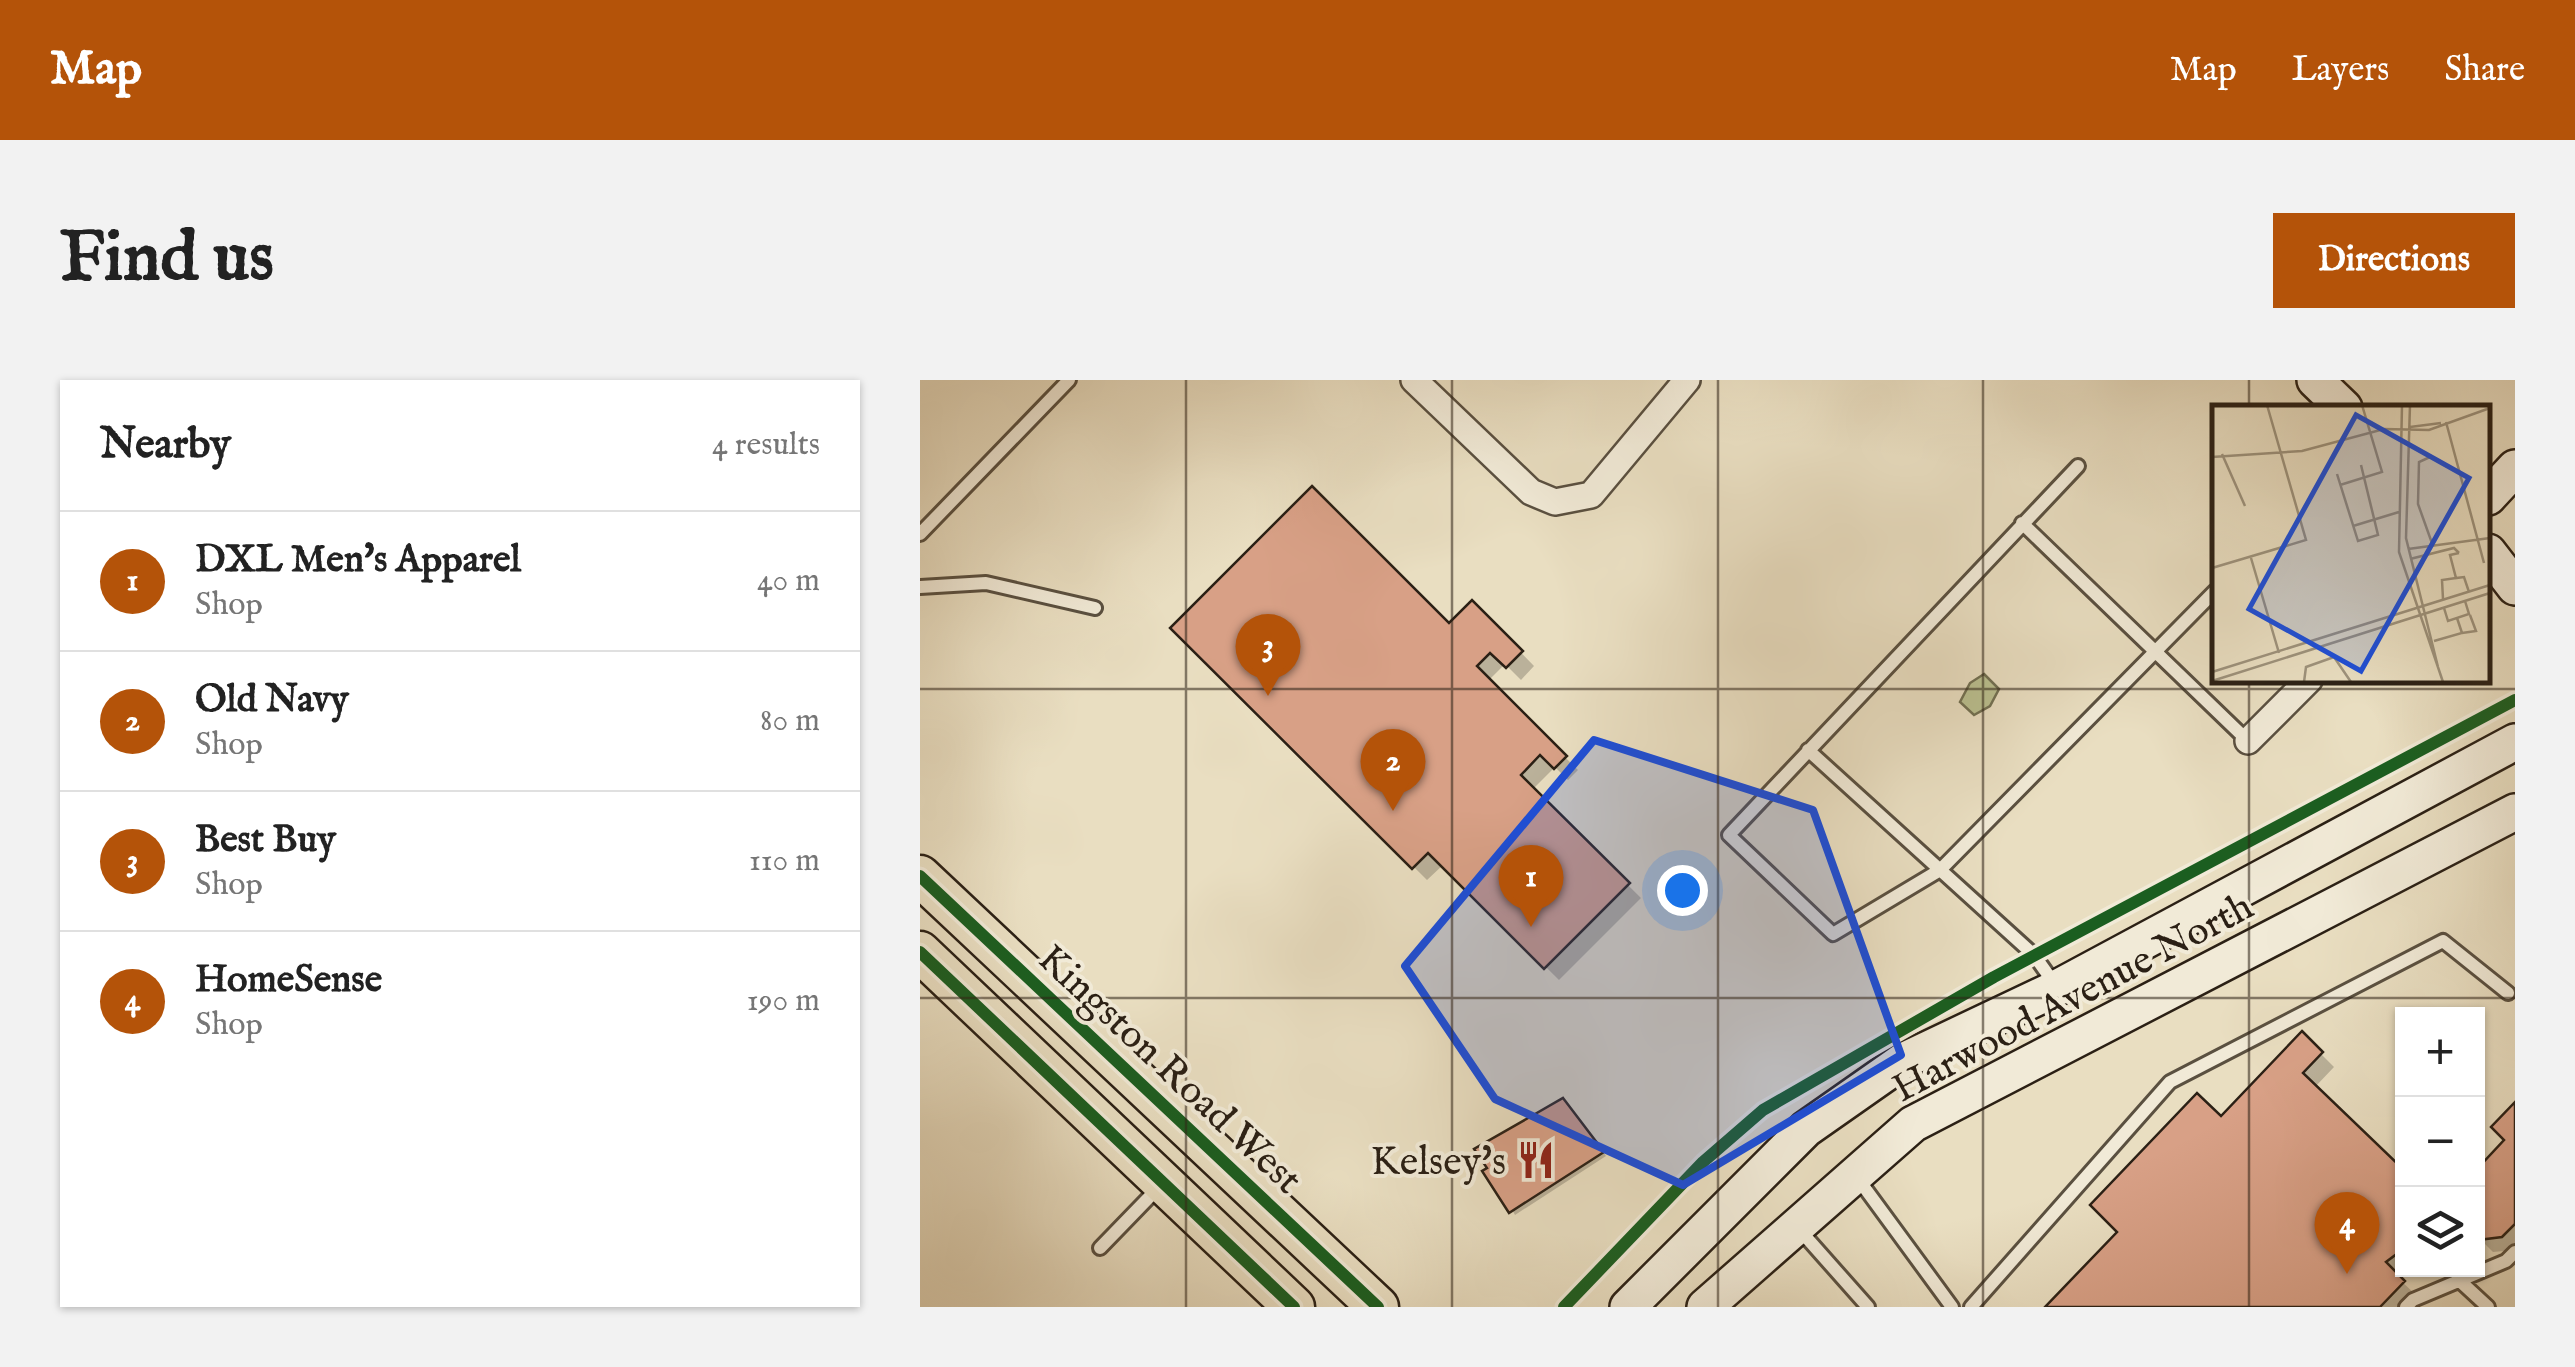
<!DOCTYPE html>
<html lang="en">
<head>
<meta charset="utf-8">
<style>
	body { margin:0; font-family:"IM FELL English",serif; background:#f2f2f2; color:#222 }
	.controls { position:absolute; right:30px; bottom:30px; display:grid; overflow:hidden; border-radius:0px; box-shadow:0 2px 8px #0004 }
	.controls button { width:90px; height:90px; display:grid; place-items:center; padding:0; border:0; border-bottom:2px solid #e0e0e0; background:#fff; color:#222; font:50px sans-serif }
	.you { position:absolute; left:762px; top:510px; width:35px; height:35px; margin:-25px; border:8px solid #fff; border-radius:50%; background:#1a73e8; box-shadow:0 0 0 15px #1a73e833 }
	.badge { display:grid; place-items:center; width:65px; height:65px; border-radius:50%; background:#b45309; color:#fff; font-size:32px; font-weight:700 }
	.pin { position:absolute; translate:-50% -82px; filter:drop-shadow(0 2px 5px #0008) }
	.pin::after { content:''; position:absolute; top:52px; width:35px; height:30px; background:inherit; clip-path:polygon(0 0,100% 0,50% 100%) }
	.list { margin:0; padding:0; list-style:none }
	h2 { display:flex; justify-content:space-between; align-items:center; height:130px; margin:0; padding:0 40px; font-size:42px }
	h2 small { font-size:32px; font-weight:400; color:#767676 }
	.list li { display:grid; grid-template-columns:65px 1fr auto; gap:30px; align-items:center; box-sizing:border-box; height:140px; padding:0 40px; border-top:2px solid #e0e0e0 }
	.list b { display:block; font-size:38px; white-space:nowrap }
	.list p { margin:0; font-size:32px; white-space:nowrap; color:#767676 }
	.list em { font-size:32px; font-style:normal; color:#767676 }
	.icon { flex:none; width:55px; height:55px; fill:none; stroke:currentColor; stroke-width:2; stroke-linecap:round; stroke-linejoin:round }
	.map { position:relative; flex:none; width:1595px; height:927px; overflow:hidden; border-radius:0px }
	header { display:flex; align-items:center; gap:60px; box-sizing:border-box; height:140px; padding:0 50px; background:#b45309; color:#fff }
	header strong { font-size:48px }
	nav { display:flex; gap:55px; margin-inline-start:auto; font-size:35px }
	.intro { display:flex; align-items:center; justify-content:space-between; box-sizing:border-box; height:240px; padding:0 60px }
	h1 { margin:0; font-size:70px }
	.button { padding:25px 45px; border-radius:0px; background:#b45309; color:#fff; font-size:35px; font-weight:700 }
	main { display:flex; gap:60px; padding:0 60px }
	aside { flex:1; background:#fff; border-radius:0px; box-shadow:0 2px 8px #0004 }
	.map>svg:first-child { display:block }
</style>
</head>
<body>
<header>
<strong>Map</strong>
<nav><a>Map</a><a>Layers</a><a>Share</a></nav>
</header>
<div class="intro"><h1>Find us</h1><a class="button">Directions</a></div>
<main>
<aside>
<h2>Nearby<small>4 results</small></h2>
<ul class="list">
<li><span class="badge">1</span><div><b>DXL Men's Apparel</b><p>Shop</p></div><em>40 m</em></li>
<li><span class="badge">2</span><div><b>Old Navy</b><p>Shop</p></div><em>80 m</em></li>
<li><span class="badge">3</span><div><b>Best Buy</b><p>Shop</p></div><em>110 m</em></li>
<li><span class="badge">4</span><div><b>HomeSense</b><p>Shop</p></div><em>190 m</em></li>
</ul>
</aside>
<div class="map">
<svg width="1595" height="927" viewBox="0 0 1595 927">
	<rect width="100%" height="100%" fill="#e9dec1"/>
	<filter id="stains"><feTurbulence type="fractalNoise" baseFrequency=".002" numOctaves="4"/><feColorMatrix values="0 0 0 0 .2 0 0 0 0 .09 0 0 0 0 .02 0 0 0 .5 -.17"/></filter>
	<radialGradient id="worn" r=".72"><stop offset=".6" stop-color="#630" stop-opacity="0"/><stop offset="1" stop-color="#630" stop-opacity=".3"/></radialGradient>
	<path fill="#bac090" stroke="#727052" stroke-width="2.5" d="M 1064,294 L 1079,309 L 1070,326 L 1054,335 L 1040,322 L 1050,303 Z"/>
	<path fill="#0003" d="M 552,223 L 614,286 L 601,300 L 585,284 L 568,301 L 658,390 L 648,400 L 635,387 L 612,410 L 721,518 L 639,600 L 523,485 L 507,500 L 254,248 L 529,246 Z
		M 1382,655 L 1414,687 L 1395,707 L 1482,791 L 1484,889 L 1477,897 L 1497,916 L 1486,927 L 1128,927 Z
		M 646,725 L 686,776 L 595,835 L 570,789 Z
		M 1595,726 L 1595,870 L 1573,872 L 1558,857 L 1558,791 L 1588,760 Z"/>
	<path fill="#d8a086" stroke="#2b2015" stroke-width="2.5" d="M 392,106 L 529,243 L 552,220 L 603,271 L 586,288 L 570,273 L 557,286 L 647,376 L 634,389 L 620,375 L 601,395 L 710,503 L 624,589 L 508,473 L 492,489 L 250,248 Z
		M 1382,651 L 1403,672 L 1383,693 L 1482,788 L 1482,870 L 1466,882 L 1485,901 L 1460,927 L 1125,927 L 1197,852 L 1170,825 L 1277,713 L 1301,736 Z
		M 643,718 L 684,772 L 589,833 L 562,791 L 567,788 L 554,769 Z
		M 1595,722 L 1595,844 L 1582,857 L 1558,860 L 1558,788 L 1584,760 L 1571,747 Z"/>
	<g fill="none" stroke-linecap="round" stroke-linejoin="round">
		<g stroke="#5a5040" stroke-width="18">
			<path id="lane" d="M 1158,86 L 809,455 L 913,554 L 1020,490 L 1295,211
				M 1102,143 L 1328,361
				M 0,154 L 149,0
				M 0,207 L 66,203 L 175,228
				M 888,370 L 1114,575 L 1136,606
				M 936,796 L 1032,927
				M 878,848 L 948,927
				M 180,868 L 241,805
				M 1541,902 L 1568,927
				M 1051,927 L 1250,702 L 1523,561 L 1588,613
				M 1486,927 L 1493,920 L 1586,881 L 1595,872"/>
		</g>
		<g stroke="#5a5040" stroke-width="30">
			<path id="street" d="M 494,0 L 611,112 L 635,122 L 671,115 L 767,0
				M 1328,361 L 1389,300"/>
		</g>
		<g stroke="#2b2015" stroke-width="40">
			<path id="secondary" d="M 1395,0 L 1424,28
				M 1568,117 L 1595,88
				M 1568,172 L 1595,207
				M 708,927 L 886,749 L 983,681 L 1137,608 L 1595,362
				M 785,927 L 993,744 L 1595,432"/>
		</g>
		<g stroke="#2b2015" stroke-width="45">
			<path id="primary" d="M 0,496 L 458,927
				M 0,572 L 374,927"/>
		</g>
		<use href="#lane" stroke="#f1ead7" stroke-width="12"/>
		<use href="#street" stroke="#f1ead7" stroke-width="25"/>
		<use href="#secondary" stroke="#f1ead7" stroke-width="35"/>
		<use href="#primary" stroke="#e9dec1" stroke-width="40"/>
		<g stroke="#f1ead7" stroke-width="19">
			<path id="cycleway" d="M 0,496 L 458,927
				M 0,572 L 374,927
				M 644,927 L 783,782 L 843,730 L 1074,597 L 1595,320"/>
		</g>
		<use href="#cycleway" stroke="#1b5e20" stroke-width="12"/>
	</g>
	<path fill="#1d4ed8" fill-opacity="0.2" stroke="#1d4ed8" stroke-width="8" stroke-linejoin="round" d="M 674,360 L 893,430 L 981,675 L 763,805 L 575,719 L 485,586 Z"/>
	<path fill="none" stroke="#2b2015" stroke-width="2.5" stroke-opacity="0.55" d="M 266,0 L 266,927M 532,0 L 532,927M 798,0 L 798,927M 1063,0 L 1063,927M 1329,0 L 1329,28M 1329,300 L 1329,927M 0,309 L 1595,309M 0,618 L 1595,618"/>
	<defs>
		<g id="restaurant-bare" transform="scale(3)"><path d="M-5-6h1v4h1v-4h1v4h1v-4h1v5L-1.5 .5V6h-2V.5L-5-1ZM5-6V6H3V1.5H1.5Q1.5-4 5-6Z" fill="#8f2418" stroke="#f1ead7" stroke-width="2.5" paint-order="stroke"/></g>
	</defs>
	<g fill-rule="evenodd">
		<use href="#restaurant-bare" x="616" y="780"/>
	</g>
	<g text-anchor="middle" stroke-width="8" stroke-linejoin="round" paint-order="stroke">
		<g font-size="40" fill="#2b2015" stroke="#f1ead7">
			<text transform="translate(1152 616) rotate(-28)" y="14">Harwood Avenue North</text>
			<text transform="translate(251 688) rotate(43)" y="14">Kingston Road West</text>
		</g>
		<g font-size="40" fill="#2b2015" stroke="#f1ead7" text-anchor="end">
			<text x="586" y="794">Kelsey's</text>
		</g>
	</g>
	<g transform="translate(1292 25)">
		<rect width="278" height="278" fill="#e9dec1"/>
		<path fill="none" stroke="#9d927c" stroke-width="2.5" d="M 190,0 L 187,147 L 231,277M 198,0 L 194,133 L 226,262M 234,17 L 272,158M 198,22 L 229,18M 10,49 L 33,101M 0,52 L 90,46 L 172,24 L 217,25 L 278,3M 218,52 L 207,57 L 206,99 L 221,141M 125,69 L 146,136 L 166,130 L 149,60M 128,80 L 170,67 L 150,0M 141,121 L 187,107M 196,144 L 278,133M 247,148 L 238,150 L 244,173 L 252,172 L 257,187M 39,153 L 67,248M 198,154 L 242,143 L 247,148M 0,163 L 94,135 L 55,0M 231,194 L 230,175 L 244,173M 232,203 L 236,216 L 257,209 L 253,196M 250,228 L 264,226 L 258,210M 222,236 L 250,228 L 245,213M 0,267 L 278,180M 0,276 L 278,188M 92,277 L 94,262 L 122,252 L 139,277"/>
		<path fill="#1d4ed8" fill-opacity="0.15" stroke="#1d4ed8" stroke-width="5" d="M 144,10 L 257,73 L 149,266 L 37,204 Z"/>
		<rect width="278" height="278" fill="none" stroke="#2b2015" stroke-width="5"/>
	</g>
	<rect width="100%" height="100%" filter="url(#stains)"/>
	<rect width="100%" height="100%" fill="url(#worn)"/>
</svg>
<div class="controls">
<button>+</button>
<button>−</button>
<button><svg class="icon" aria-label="layers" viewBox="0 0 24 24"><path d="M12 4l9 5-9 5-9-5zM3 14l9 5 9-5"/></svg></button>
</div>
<div class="you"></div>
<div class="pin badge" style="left:611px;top:547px">1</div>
<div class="pin badge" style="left:473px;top:431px">2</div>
<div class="pin badge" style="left:348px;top:316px">3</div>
<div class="pin badge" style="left:1427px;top:894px">4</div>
</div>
</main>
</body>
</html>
